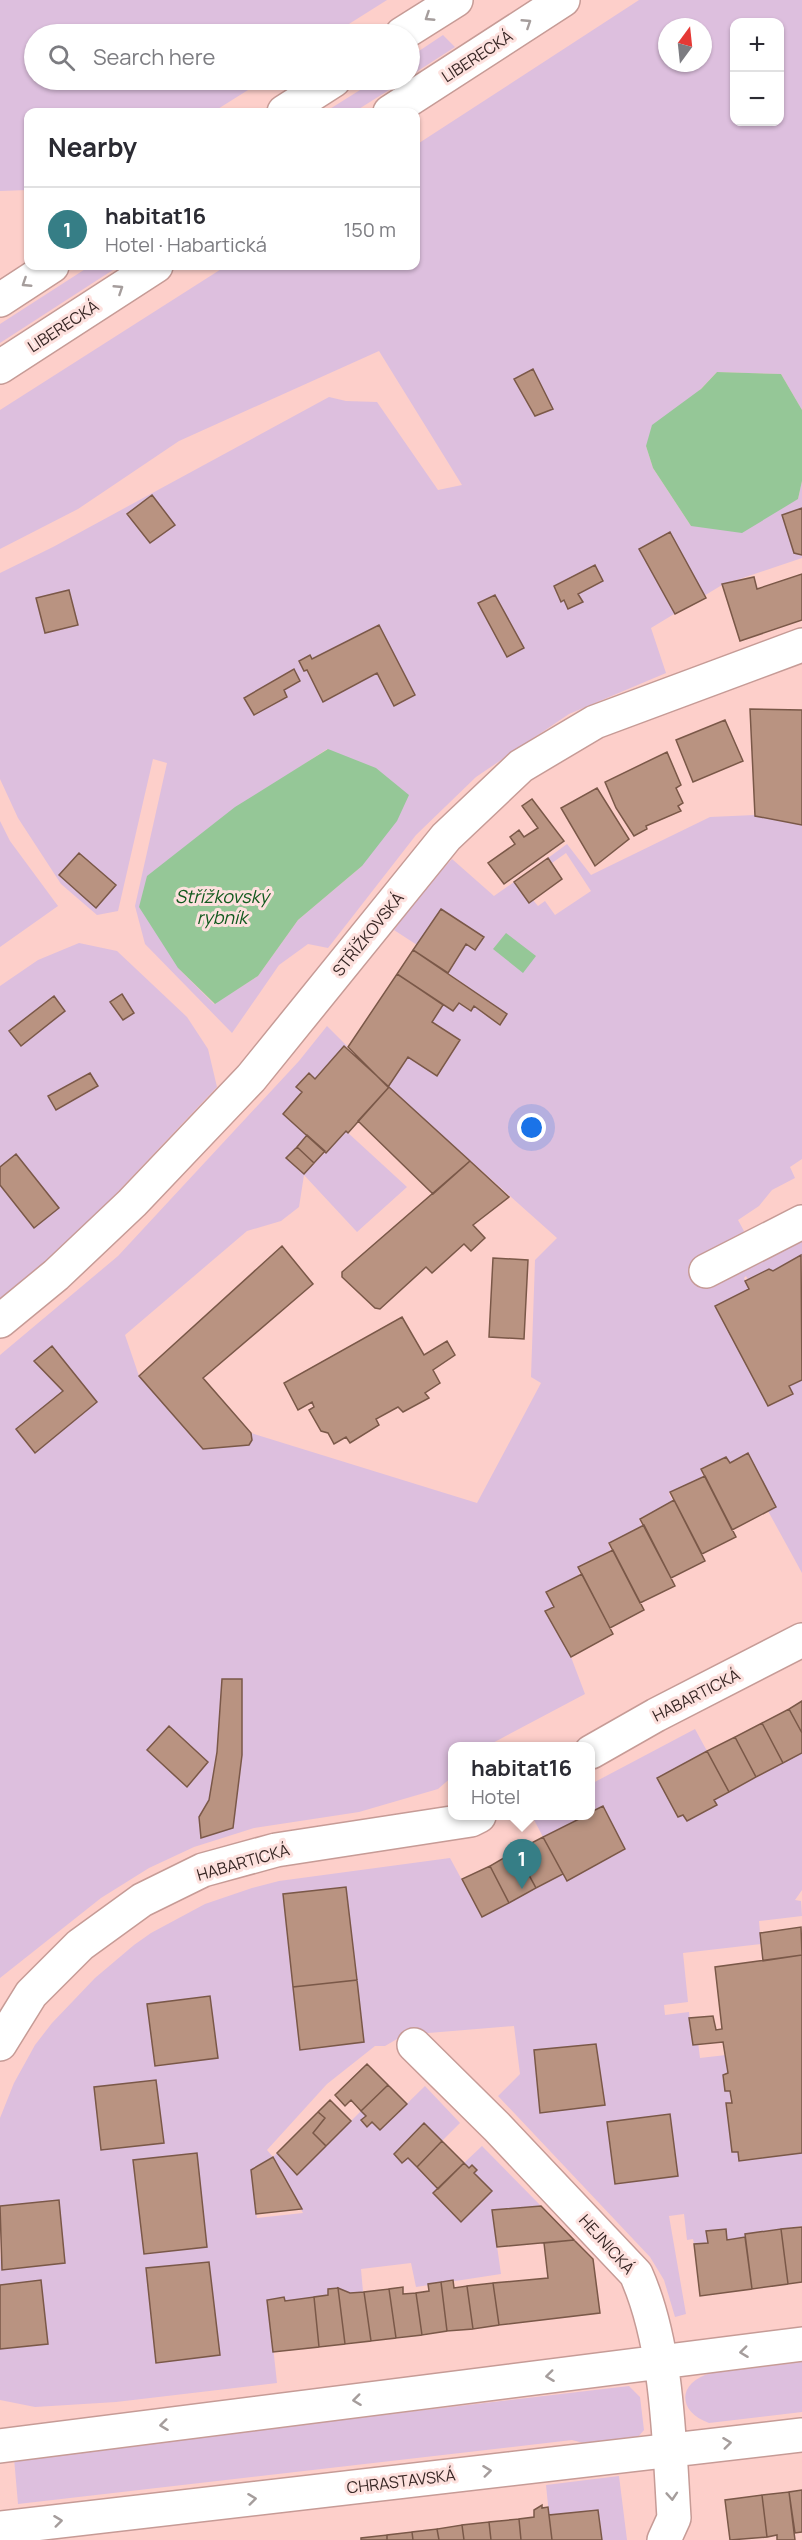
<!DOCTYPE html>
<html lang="en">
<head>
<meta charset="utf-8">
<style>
	body { margin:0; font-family:Manrope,sans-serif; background:#f7f7f7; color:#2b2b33 }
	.controls { position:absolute; right:18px; top:18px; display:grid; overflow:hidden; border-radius:12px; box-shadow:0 2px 4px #0004 }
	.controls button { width:54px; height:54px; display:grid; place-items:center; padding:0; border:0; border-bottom:2px solid #e1e1e2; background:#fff; color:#2b2b33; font:30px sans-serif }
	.compass { position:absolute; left:658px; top:18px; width:54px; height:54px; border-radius:50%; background:#fff; box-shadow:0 2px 4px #0004; rotate:15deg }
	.you { position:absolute; left:532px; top:1128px; width:21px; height:21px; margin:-15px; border:4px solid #fff; border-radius:50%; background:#1a73e8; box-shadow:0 0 0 9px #1a73e833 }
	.badge { display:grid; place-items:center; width:39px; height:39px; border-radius:50%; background:#367e86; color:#fff; font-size:20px; font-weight:700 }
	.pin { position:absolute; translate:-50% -50px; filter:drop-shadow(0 2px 3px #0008) }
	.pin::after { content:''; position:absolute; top:32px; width:21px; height:18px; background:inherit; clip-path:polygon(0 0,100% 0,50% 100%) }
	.popup { position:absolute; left:448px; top:1742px; width:147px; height:78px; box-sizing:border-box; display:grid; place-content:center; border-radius:12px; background:#fff; filter:drop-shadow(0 2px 4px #0005); font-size:20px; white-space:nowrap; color:#7c7c81 }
	.popup b { font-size:22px; color:#2b2b33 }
	.popup::after { content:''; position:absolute; left:50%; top:100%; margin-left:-12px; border:12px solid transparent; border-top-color:#fff }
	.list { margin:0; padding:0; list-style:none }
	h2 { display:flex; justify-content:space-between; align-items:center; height:78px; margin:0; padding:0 24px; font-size:26px }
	h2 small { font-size:20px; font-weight:400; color:#7c7c81 }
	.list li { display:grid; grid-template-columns:39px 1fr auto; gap:18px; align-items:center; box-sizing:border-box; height:84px; padding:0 24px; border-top:2px solid #e1e1e2 }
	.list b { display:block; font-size:22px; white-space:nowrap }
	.list p { margin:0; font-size:20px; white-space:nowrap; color:#7c7c81 }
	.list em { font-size:20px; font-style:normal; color:#7c7c81 }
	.icon { flex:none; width:33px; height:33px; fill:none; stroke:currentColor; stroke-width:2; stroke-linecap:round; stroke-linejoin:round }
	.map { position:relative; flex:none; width:802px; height:2540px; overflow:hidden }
	.search { position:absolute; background:#fff; box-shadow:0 2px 4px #0004; left:24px; top:24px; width:396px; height:66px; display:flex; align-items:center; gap:15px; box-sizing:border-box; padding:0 21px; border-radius:33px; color:#7c7c81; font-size:22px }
	.panel { position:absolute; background:#fff; box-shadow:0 2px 4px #0004; left:24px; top:108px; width:396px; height:162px; border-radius:12px }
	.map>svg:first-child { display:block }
</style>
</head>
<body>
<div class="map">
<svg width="802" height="2540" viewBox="0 0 802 2540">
	<rect width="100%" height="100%" fill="#fdcfca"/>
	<path fill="#ddbfde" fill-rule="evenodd" d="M 0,0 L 387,0 L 333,34 L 34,34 L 34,80 L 264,80 L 213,112 L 28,112 L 28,190 L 0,191 Z
		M 639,0 L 802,0 L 802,410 L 781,374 L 717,372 L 646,446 L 653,468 L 691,526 L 798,499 L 802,481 L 802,558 L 722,585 L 651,628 L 666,673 L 569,714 L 476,777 L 416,835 L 328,948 L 308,944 L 279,965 L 232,1033 L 145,944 L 135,906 L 167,763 L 153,759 L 118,911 L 97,915 L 61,884 L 18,818 L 0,779 L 0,573 L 53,547 L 329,397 L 346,401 L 377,402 L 438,490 L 462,485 L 379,351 L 179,441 L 78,509 L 0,549 L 0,410 L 226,266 L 416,266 L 416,145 ZM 734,22 L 780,22 L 780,122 L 734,122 ZM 667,27 L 703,27 L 703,63 L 667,63 ZM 514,379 L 553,409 L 535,416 ZM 595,565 L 603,581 L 578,594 L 583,602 L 568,609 L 564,600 L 561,602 L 554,586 ZM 495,595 L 524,648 L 508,657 L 478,604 ZM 327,749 L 362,866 L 298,920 L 258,976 L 214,1004 L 178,968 L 291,773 Z
		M 443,35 L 455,47 L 410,76 L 410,57 Z
		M 376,80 L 405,80 L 354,112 L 325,112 Z
		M 90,266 L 119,266 L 0,343 L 0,324 Z
		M 755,815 L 802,824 L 802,1159 L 790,1167 L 795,1178 L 772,1190 L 759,1206 L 738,1220 L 744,1231 L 736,1243 L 802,1238 L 802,1258 L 801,1256 L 773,1271 L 770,1269 L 748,1280 L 746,1276 L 744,1278 L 749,1289 L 716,1306 L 792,1393 L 789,1386 L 802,1379 L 802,1573 L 768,1511 L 748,1454 L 730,1463 L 726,1457 L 701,1469 L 703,1477 L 670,1492 L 669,1494 L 673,1501 L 639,1519 L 642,1526 L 608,1543 L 611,1550 L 578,1567 L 580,1575 L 547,1592 L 554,1607 L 546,1612 L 571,1657 L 585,1694 L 487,1746 L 453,1746 L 453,1776 L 438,1789 L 359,1812 L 254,1828 L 194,1847 L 149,1868 L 101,1898 L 0,1978 L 0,1355 L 118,1256 L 299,1061 L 327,1026 L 348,1047 L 344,1046 L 315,1079 L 308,1073 L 296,1087 L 302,1092 L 283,1114 L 307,1135 L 286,1158 L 304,1174 L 346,1131 L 407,1187 L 357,1232 L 304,1175 L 299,1207 L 281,1221 L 247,1231 L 125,1335 L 139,1376 L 203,1449 L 249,1445 L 252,1440 L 251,1433 L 477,1503 L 541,1383 L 531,1377 L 535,1260 L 557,1238 L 388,1087 L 408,1057 L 437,1075 L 460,1041 L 432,1022 L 443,1005 L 459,1003 L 470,1011 L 474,1006 L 500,1024 L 507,1014 L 448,973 L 466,944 L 475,950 L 484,937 L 441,909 L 417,945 L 394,930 L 419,895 L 452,859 L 494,896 L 514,882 L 529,902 L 533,900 L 538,906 L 545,901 L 555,915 L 591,891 L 566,853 L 552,863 L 548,858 L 567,844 L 591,875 L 710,817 ZM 52,1346 L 97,1402 L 34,1453 L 16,1429 L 63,1391 L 34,1361 ZM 169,1727 L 208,1763 L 187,1787 L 147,1750 Z
		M 0,821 L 10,841 L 58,906 L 0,947 Z
		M 79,943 L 117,951 L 187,1017 L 208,1049 L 217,1087 L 75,1237 L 0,1301 L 0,986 L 38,960 Z
		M 695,1729 L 707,1751 L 657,1778 L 678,1817 L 683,1815 L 687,1821 L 717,1805 L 714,1800 L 802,1753 L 802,1890 L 795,1900 L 801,1901 L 802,1916 L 759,1921 L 761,1944 L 683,1953 L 688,2002 L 664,2005 L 665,2015 L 689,2012 L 692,2042 L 698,2042 L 700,2058 L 726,2055 L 728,2073 L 723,2075 L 725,2090 L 730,2090 L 732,2152 L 738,2152 L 739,2161 L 802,2153 L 802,2226 L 745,2234 L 745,2237 L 727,2240 L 725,2229 L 707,2231 L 708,2243 L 694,2244 L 693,2239 L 687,2240 L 684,2214 L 669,2216 L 686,2314 L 675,2317 L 664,2280 L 650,2257 L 498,2096 L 520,2074 L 514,2026 L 404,2035 L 385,2046 L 375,2046 L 327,2084 L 267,2150 L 273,2157 L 277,2153 L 297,2175 L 361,2111 L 366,2116 L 361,2121 L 367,2126 L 372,2122 L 380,2130 L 425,2086 L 460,2123 L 442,2141 L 424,2123 L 394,2154 L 402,2163 L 408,2158 L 438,2189 L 433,2194 L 461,2221 L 474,2173 L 477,2170 L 472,2165 L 469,2168 L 464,2163 L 482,2146 L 541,2206 L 492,2211 L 501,2274 L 416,2287 L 411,2263 L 361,2269 L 363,2292 L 285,2301 L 284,2297 L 268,2300 L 277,2383 L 116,2402 L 35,2407 L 0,2400 L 0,2349 L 48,2344 L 41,2281 L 0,2285 L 0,2253 L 2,2270 L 65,2263 L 58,2200 L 0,2206 L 0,2118 L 14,2083 L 35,2045 L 52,2023 L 95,1978 L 134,1945 L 151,1933 L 205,1904 L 252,1888 L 279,1881 L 450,1858 L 482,1917 L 563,1874 L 567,1881 L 624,1850 L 591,1812 L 591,1784 ZM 346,1887 L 364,2042 L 300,2049 L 283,1894 ZM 210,1996 L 218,2057 L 155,2065 L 147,2004 ZM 596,2044 L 605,2105 L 540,2113 L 534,2050 ZM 156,2080 L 164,2143 L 101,2150 L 94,2087 ZM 670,2114 L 678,2176 L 615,2184 L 607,2122 ZM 273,2157 L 303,2213 L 257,2218 L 251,2170 ZM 209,2262 L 219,2355 L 156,2363 L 146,2269 Z
		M 532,1816 L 585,1816 L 543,1837 Z
		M 802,2362 L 802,2412 L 709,2423 C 676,2411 678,2382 711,2373 Z
		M 629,2386 L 640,2397 L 644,2430 L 632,2444 L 599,2447 L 572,2440 L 18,2504 L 14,2458 Z
		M 619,2476 L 627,2540 L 602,2540 L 597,2510 L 549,2515 L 546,2485 Z"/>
	<path fill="#95c797" d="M 717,372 L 781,374 L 802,410 L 802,481 L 798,499 L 742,533 L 691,526 L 653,468 L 646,446 L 652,425 L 701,389 Z
		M 328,749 L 376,768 L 409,795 L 397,821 L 362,866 L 298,920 L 258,976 L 215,1004 L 178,968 L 139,907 L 147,876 L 235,807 Z
		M 506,933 L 536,956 L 523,973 L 493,949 Z"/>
	<path fill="#b99381" stroke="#7a5848" stroke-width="1.5" d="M 533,369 L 553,409 L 535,416 L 514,379 Z
		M 152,495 L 175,525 L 150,543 L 127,514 Z
		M 802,508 L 802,555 L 794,553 L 782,515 Z
		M 670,532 L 706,598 L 675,614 L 639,549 Z
		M 595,565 L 603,581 L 578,594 L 583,602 L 568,609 L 564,600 L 561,602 L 554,586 Z
		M 802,574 L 802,620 L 740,641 L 722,584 L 754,577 L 757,589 Z
		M 69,590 L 78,625 L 45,633 L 36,598 Z
		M 495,595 L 524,648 L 507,657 L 478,603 Z
		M 379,625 L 415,695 L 394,706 L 377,673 L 323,702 L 307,670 L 304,671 L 299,661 L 310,655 L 312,659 Z
		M 294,669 L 300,681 L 284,690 L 287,697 L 254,715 L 244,698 Z
		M 750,709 L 802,710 L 802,825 L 755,816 Z
		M 725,720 L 743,761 L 693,782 L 676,740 Z
		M 667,752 L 681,785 L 676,788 L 683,803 L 678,806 L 681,811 L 646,826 L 647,829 L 634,836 L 616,808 L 605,782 Z
		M 597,788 L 629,839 L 595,866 L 561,808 Z
		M 532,799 L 564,841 L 504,884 L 488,863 L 515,844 L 510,837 L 519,830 L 524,837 L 538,828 L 522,806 Z
		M 79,853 L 116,885 L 96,908 L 59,875 Z
		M 548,858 L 562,879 L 529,903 L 514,882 Z
		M 441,909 L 484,937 L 475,950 L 466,944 L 448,973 L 413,950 Z
		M 413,950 L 507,1014 L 500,1025 L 474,1006 L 471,1011 L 459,1003 L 453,1011 L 397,974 Z
		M 397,974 L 443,1005 L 432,1022 L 460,1040 L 437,1076 L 408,1057 L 388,1087 L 348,1047 Z
		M 122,994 L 134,1013 L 123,1020 L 110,1002 Z
		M 54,996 L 65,1011 L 21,1046 L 9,1031 Z
		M 344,1046 L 389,1087 L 348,1133 L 346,1131 L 326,1153 L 283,1114 L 302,1092 L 296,1087 L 309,1073 L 315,1079 Z
		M 90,1073 L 98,1086 L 56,1110 L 48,1096 Z
		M 389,1087 L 470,1161 L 433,1194 L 358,1121 Z
		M 307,1135 L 325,1151 L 314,1163 L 297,1147 Z
		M 297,1147 L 314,1163 L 304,1174 L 286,1158 Z
		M 16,1154 L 59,1208 L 34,1228 L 0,1185 L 0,1167 Z
		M 470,1161 L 509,1197 L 473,1225 L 485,1238 L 471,1251 L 464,1244 L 432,1273 L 426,1267 L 380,1309 L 375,1308 L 342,1277 L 342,1272 Z
		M 282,1246 L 313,1284 L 203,1378 L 251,1433 L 252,1440 L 249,1445 L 203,1449 L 139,1376 Z
		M 801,1255 L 802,1380 L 789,1386 L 793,1394 L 768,1406 L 715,1306 L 749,1289 L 745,1281 L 769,1269 L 773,1271 Z
		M 493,1258 L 528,1260 L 524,1339 L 489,1337 Z
		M 402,1317 L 424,1355 L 447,1341 L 455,1355 L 433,1370 L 440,1383 L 425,1393 L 429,1398 L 403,1412 L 398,1407 L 376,1419 L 379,1425 L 350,1443 L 346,1437 L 334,1444 L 328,1433 L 321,1431 L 309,1410 L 314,1407 L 312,1402 L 298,1410 L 284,1383 Z
		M 52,1346 L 97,1402 L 35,1453 L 16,1429 L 63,1391 L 34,1361 Z
		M 748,1453 L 776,1507 L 732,1530 L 701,1469 L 726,1457 L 730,1463 Z
		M 705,1476 L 736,1537 L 702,1554 L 670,1492 Z
		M 674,1500 L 705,1561 L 671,1578 L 640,1519 Z
		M 644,1525 L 675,1586 L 640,1603 L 609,1543 Z
		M 613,1550 L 644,1610 L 610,1628 L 578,1567 Z
		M 582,1574 L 613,1634 L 571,1657 L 545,1611 L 554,1607 L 546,1592 Z
		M 222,1679 L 242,1679 L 242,1755 L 233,1828 L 201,1838 L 199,1817 L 209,1800 L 217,1752 Z
		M 802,1701 L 802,1733 L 789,1709 Z
		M 789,1709 L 802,1733 L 802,1753 L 783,1763 L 762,1723 Z
		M 762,1723 L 783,1763 L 756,1777 L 735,1737 Z
		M 169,1726 L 208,1762 L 187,1787 L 147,1750 Z
		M 735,1737 L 756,1777 L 729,1792 L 707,1751 Z
		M 707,1751 L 729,1792 L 714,1800 L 717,1805 L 687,1821 L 683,1815 L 678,1817 L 657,1778 Z
		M 603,1806 L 625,1849 L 567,1881 L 543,1837 L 585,1816 L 591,1816 L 591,1812 Z
		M 543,1837 L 563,1874 L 536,1888 L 516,1851 Z
		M 516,1851 L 536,1888 L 509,1903 L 490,1866 Z
		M 490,1866 L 509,1903 L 482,1917 L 462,1879 Z
		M 346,1887 L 357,1980 L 293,1987 L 283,1894 Z
		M 801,1927 L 802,1955 L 763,1961 L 760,1933 Z
		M 802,1955 L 802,2153 L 739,2161 L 738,2152 L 732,2152 L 726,2103 L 732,2103 L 730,2091 L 725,2091 L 723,2075 L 728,2073 L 723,2042 L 693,2045 L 689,2018 L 713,2016 L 716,2030 L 722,2029 L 715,1967 Z
		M 357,1980 L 364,2042 L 300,2050 L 293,1987 Z
		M 210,1996 L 218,2058 L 155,2066 L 147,2004 Z
		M 596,2044 L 605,2105 L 540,2113 L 534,2050 Z
		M 367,2064 L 388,2085 L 361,2111 L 351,2100 L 345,2106 L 335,2095 Z
		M 156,2080 L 164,2143 L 101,2150 L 94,2087 Z
		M 388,2085 L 407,2104 L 380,2130 L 372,2122 L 367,2127 L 361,2120 L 366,2116 L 361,2111 Z
		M 330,2100 L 351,2121 L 326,2146 L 313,2133 L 325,2118 L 318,2112 Z
		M 318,2112 L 325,2118 L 313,2133 L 326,2146 L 297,2175 L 277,2153 Z
		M 670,2114 L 678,2176 L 615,2184 L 607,2122 Z
		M 424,2123 L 442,2141 L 417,2167 L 408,2158 L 402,2163 L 394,2154 Z
		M 442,2141 L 464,2163 L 438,2189 L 417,2167 Z
		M 197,2153 L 207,2247 L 144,2254 L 133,2160 Z
		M 273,2157 L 302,2209 L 256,2214 L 251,2170 Z
		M 464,2163 L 469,2168 L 472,2165 L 477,2170 L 474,2173 L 492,2191 L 461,2222 L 433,2193 Z
		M 59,2200 L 65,2263 L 2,2270 L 0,2206 Z
		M 541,2206 L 574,2240 L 497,2247 L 492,2210 Z
		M 802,2227 L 802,2282 L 788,2284 L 781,2229 Z
		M 726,2229 L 727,2240 L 745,2237 L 752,2289 L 700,2296 L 694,2244 L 708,2243 L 706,2231 Z
		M 781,2229 L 788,2284 L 752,2289 L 745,2234 Z
		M 574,2240 L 593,2259 L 600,2313 L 499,2325 L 493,2283 L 548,2278 L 544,2243 Z
		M 209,2262 L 220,2355 L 156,2363 L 146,2268 Z
		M 41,2280 L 48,2344 L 0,2349 L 0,2285 Z
		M 453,2280 L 454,2288 L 467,2286 L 473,2329 L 447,2331 L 441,2282 Z
		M 441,2282 L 447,2331 L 422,2335 L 416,2293 L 429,2291 L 428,2284 Z
		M 493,2283 L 499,2325 L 473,2329 L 467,2286 Z
		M 403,2287 L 403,2294 L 416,2293 L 422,2335 L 396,2338 L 389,2289 Z
		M 338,2288 L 345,2344 L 319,2347 L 314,2297 L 328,2295 L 328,2289 Z
		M 338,2288 L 350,2293 L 364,2292 L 371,2341 L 345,2344 Z
		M 389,2289 L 396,2338 L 371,2341 L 364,2292 Z
		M 284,2297 L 285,2301 L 314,2297 L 319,2347 L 273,2352 L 267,2300 Z
		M 802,2490 L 802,2532 L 795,2533 L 789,2492 Z
		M 789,2492 L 795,2540 L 777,2540 L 777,2535 L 767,2537 L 762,2495 Z
		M 762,2495 L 767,2537 L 730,2540 L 725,2500 Z
		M 542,2505 L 542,2508 L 548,2507 L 552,2540 L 521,2540 L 519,2519 L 534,2517 L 534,2510 Z
		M 598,2510 L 602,2540 L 552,2540 L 549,2515 Z
		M 519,2519 L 521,2540 L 491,2540 L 489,2522 Z
		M 489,2522 L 491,2540 L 464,2540 L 462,2525 Z
		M 462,2525 L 464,2540 L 439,2540 L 437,2529 Z
		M 437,2529 L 439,2540 L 413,2540 L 412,2532 Z
		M 412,2532 L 413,2540 L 387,2540 L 387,2535 Z
		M 387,2535 L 387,2540 L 361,2540 L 361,2538 Z"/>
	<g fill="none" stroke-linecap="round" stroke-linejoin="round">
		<g stroke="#c69b96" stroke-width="36">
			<path id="street" d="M 706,1271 L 802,1222
				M 0,1321 L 56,1275 L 132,1203 L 251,1078 L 446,837 L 521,766 L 595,722 L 802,645
				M 591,1752 L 656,1715 L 802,1640
				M 0,2044 L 31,1994 L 80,1945 L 142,1900 L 203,1870 L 276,1850 L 471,1820 L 479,1816
				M 414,2045 L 497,2127 L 636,2274 C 668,2346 669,2440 674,2518 L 664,2540
				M 0,2446 L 802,2344
				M 0,2528 L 802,2435"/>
		</g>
		<g stroke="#c69b96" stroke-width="36">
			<path id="highway" d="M 402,34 L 456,0
				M 284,112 L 334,80
				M 390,112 L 563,0
				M 0,300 L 52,266
				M 0,367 L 156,266"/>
		</g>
		<use href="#street" stroke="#fff" stroke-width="33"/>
		<use href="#highway" stroke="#fff" stroke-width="33"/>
	</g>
	<defs><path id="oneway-chevron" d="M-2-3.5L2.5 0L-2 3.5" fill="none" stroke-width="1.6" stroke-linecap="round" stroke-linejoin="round" transform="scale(1.5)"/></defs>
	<g stroke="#a59d9c">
		<use href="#oneway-chevron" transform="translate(429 17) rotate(147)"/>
		<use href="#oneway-chevron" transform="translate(527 23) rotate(-33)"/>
		<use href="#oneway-chevron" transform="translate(26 283) rotate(147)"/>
		<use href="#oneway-chevron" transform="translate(119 289) rotate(-33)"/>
		<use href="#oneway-chevron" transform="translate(744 2352) rotate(173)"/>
		<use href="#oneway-chevron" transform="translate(550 2376) rotate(173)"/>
		<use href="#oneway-chevron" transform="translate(357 2400) rotate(173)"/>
		<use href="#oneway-chevron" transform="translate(164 2425) rotate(173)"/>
		<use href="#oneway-chevron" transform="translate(727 2443) rotate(-7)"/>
		<use href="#oneway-chevron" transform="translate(487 2471) rotate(-7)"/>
		<use href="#oneway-chevron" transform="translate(672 2496) rotate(86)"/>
		<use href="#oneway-chevron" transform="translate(252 2499) rotate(-7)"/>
		<use href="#oneway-chevron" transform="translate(58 2521) rotate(-7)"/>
	</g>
	<g text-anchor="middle" stroke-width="6" stroke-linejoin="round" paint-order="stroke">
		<g font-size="16" fill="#372624" stroke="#fde1de">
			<text transform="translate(477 56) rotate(-33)" y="6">LIBERECKÁ</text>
			<text transform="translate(63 326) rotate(-33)" y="6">LIBERECKÁ</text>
			<text transform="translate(368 934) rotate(-51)" y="6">STŘÍŽKOVSKÁ</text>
			<text transform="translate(696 1695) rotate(-27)" y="6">HABARTICKÁ</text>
			<text transform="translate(243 1862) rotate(-16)" y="6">HABARTICKÁ</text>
			<text transform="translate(607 2244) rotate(48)" y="6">HEJNICKÁ</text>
			<text transform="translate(401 2481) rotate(-7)" y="6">CHRASTAVSKÁ</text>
		</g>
		<g font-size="18" font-style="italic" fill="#10591d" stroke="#fde1de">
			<text x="222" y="903">Střížkovský<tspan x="222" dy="21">rybník</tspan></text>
		</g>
	</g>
</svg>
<div class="controls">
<button>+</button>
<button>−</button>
</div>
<svg class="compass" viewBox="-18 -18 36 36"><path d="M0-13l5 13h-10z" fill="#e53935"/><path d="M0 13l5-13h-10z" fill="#7c7c81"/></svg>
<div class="you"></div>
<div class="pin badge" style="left:522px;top:1889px">1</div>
<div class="popup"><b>habitat16</b>Hotel</div>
<div class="search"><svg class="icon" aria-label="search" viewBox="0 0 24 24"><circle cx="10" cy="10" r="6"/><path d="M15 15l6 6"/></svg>Search here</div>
<section class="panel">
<h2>Nearby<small></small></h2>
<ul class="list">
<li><span class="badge">1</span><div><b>habitat16</b><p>Hotel · Habartická</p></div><em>150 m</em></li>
</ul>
</section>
</div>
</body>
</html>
